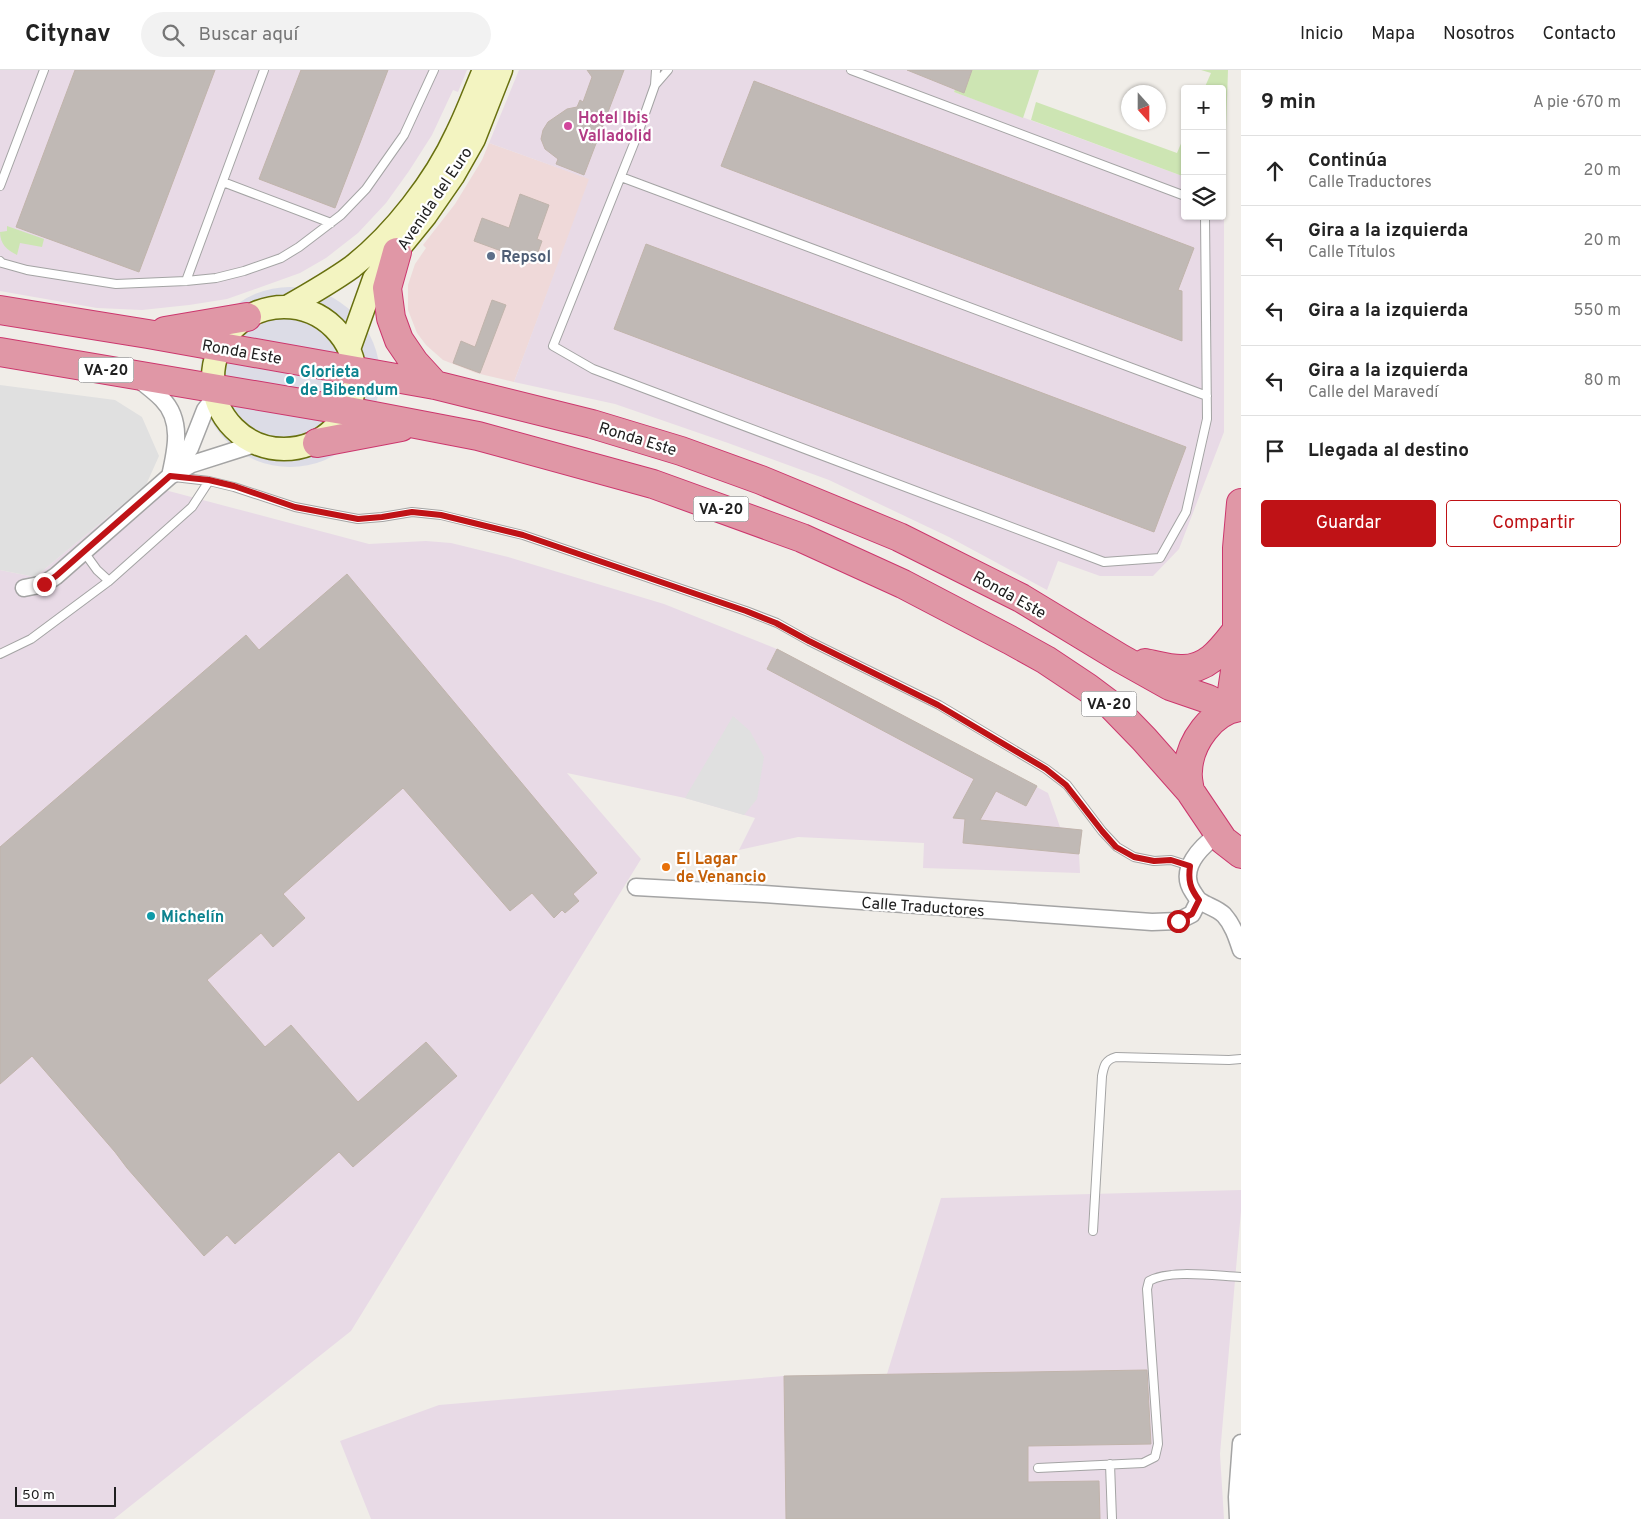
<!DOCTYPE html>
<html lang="es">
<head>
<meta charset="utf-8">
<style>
	body { margin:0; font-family:Overpass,sans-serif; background:#f2f2f2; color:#222 }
	.controls { position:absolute; right:15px; top:15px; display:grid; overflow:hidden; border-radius:5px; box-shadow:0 1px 4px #0004 }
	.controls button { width:45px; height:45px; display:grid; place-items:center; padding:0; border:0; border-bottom:1px solid #e0e0e0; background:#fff; color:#222; font:25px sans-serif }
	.compass { position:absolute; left:1121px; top:15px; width:45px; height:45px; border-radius:50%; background:#fff; box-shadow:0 1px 4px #0004; rotate:159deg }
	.scale { position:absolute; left:15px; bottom:12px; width:101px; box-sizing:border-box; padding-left:5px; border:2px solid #202020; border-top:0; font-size:14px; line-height:18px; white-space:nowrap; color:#202020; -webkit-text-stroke:4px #fff; paint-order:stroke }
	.stop { position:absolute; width:15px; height:15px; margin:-11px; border:4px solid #bf1216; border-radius:50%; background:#fff }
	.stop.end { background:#bf1216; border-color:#fff; box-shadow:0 1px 5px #0008 }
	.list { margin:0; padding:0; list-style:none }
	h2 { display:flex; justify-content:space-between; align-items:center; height:65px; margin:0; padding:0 20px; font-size:21px }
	h2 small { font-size:16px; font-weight:400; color:#767676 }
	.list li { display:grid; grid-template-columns:32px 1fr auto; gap:15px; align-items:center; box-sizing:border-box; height:70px; padding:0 20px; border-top:1px solid #e0e0e0 }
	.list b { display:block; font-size:19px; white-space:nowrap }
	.list p { margin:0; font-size:16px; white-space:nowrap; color:#767676 }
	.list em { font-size:16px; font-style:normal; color:#767676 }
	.actions { display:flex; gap:10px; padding:15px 20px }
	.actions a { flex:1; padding:11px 0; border:1px solid #bf1216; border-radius:5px; text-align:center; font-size:18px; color:#bf1216 }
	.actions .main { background:#bf1216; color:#fff }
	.icon { flex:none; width:28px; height:28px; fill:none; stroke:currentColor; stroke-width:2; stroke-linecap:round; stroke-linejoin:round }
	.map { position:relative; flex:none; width:1241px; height:1449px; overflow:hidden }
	header { display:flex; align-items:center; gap:30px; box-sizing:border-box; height:70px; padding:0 25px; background:#fff; border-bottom:1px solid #e0e0e0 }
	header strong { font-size:24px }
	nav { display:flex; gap:28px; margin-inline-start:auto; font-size:18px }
	.search { width:350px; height:45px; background:#f2f2f2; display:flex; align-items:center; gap:12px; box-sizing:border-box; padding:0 18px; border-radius:28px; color:#767676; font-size:19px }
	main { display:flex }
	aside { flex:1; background:#fff }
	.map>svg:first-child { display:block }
</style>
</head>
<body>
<header>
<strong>Citynav</strong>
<div class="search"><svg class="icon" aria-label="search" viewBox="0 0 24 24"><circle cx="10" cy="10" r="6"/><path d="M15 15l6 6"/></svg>Buscar aquí</div>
<nav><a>Inicio</a><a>Mapa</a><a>Nosotros</a><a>Contacto</a></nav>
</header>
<main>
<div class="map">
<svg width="1241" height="1449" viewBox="0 0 1241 1449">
	<rect width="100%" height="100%" fill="#f0ede8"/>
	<path fill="#efd9d9" d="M 489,73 L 590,109 L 514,312 L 476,303 L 443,290 L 426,275 L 417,263 L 408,240 L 408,215 L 415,194 L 426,178 L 423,175 L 455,134 L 482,90 Z"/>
	<path fill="#e8dae6" d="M 0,0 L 467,0 L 458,22 L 453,20 L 432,65 L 409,101 L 386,133 L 358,163 L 326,188 L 300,203 L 227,229 L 189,235 L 142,240 L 97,238 L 0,221 Z
		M 519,0 L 963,0 L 954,22 L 1185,107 L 1185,146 L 1222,146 L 1222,121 L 1224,121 L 1224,362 L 1179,479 L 1153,506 L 1100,506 L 1058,491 L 1047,520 L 949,467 L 829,410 L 728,373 L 615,334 L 514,312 L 589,109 L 489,73 Z
		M 146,415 L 369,474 L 426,471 L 451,473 L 508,487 L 664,534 L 777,579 L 1048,723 L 1060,757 L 1081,760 L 1079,784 L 1080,803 L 923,798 L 924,773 L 798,767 L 739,780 L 755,748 L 685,728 L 567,703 L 641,789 L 351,1261 L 114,1449 L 0,1449 L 0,500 L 35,507 Z
		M 1241,1120 L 1241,1141 L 1220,1384 L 1224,1449 L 371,1449 L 340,1371 L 439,1335 L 784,1306 L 887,1304 L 941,1128 Z"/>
	<path fill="#cde5b3" d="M 963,0 L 1039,0 L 1023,48 L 954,22 Z
		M 1201,0 L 1228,0 L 1224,121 L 1222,121 L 1222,19 L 1204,19 L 1211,3 Z
		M 1036,32 L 1177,83 L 1185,64 L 1185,107 L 1031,50 Z
		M 7,156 L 44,169 L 42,177 L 20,173 L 17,185 C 7,180 0,174 0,162 L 7,161 Z"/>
	<path fill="#e0e0e0" d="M 0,315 L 115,330 L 142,347 L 159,386 L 146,415 L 35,507 L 0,500 Z
		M 733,646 L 750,661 L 764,687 L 757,729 L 744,745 L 685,728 Z"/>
	<path fill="#dcdce6" d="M200 307a90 90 0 1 1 180 0a90 90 0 1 1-180 0Z"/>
	<path fill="#c0b9b5" stroke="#c0b4ab" d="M 75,0 L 215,0 L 139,202 L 16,157 Z
		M 301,0 L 388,0 L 335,138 L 259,109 Z
		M 587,0 L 624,0 L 584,105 L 556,94 L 558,89 L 545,79 L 541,69 L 543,60 L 548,52 L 567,39 L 577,37 L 580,30 L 583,32 L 592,7 Z
		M 907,0 L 972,0 L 964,23 Z
		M 754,11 L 1194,178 L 1178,220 L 1182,221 L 1182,271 L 721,96 Z
		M 520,124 L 549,135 L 537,169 L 542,171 L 534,193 L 474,171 L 482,148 L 509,158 Z
		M 646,174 L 1186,377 L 1154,462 L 614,259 Z
		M 492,230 L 506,235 L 480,303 L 453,293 L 461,271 L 475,277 Z
		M 347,504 L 597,803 L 573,824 L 579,831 L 565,843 L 562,840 L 554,848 L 532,823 L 510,841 L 403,718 L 283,824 L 305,848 L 273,877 L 261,863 L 207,910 L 265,977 L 291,955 L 358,1032 L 426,972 L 457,1006 L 353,1097 L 339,1082 L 235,1174 L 227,1165 L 204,1186 L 127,1098 L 115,1082 L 32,986 L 0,1014 L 0,777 L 246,565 L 259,580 Z
		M 777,579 L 1037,716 L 1026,736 L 996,721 L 980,750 L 1082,760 L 1079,784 L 963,773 L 965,749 L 953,748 L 974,709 L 767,599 Z
		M 1147,1300 L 1151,1374 L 1028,1376 L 1028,1412 L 1099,1411 L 1100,1449 L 786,1449 L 784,1306 Z"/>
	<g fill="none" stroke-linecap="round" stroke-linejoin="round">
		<g stroke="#a4a4a4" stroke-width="10">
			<path id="lane" d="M 656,0 L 655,15 L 637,66 L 553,276 L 593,299 L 1104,492 L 1160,488 L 1186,442 L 1207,349 L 1205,146
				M 851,0 L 1185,126
				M 655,15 L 668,0
				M 621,107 L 1207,326
				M 223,112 L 331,153
				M 0,116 L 44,0
				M 0,191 L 2,193 L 27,200 L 116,214 L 186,211 L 216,208 L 244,201 L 281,188 L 299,177 L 341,145 L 366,119 L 404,65 L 434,0
				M 186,211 L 264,0
				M 174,407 L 209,411 L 234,417 L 295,437 L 358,449 L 382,447 L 412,442 L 441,445 L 523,465 L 746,541 L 777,553 L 809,571 L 939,635 L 1046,699 L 1067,715 L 1102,761 L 1117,777 L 1134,787 L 1154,791 L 1171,790 L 1190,796
				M 84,482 L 97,500 L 109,511
				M 0,584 L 31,569 L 109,511 L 192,437 L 209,411
				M 1093,1161 L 1102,1006 C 1104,996 1105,990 1116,987 L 1229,990 L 1241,989
				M 1110,1394 L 1112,1449
				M 1038,1398 L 1143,1393 L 1155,1387 L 1158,1374 L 1147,1219 L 1149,1211 C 1170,1199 1216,1206 1241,1207"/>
		</g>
		<g stroke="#a4a4a4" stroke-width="19">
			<path id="street" d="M 138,309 C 146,315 155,322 162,329 C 183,350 176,380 170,406
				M 174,400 L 190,378 L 205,340 L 215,327
				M 24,518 L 44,514 L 56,506 L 170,406 L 192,394 L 255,374
				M 1218,764 C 1202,776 1177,799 1193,822 C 1195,825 1197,829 1200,831 C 1207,836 1217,838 1224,845 C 1233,855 1237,868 1241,880
				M 636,817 L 764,824 L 1152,852 L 1178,851 L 1192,844 L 1199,830
				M 1238,1449 L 1237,1427 L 1241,1373"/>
		</g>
		<g stroke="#68700f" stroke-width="25">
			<path id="secondary" d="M213 308a71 71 0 1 1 142 0a71 71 0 1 1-142 0Z
				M 287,237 C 310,224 331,212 352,197 C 394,164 435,111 457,63 C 467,43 475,21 484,0
				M 349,279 L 374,209 L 426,145 L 453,106 L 474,69 L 501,0"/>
		</g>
		<g stroke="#cc376d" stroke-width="30">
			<path id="highway" d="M 397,182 L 387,218 L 391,248 L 399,270 L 414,292 L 435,315
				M 0,240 L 148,264 L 435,315 L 592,354 L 681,381 L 761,410 L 899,467 L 1021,528 L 1120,588 L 1170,616 L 1208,629 L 1227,639
				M 165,261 L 247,247
				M 0,282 L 348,341 L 478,366 L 653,414 L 802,468 L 903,514 L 1010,570 L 1046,590 L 1088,618 L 1112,636 L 1144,669 L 1190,721 L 1223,770 L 1241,784
				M 317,373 L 401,357
				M 1145,593 C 1156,595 1169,599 1181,599 C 1208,600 1222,579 1237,560
				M 1232,638 L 1231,628 L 1235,601 L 1237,560 L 1237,478 L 1241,433
				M 1190,721 C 1189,714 1187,708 1188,701 C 1189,673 1212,640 1241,637"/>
		</g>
		<use href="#lane" stroke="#fff" stroke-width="8"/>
		<use href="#street" stroke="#fff" stroke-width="16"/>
		<use href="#secondary" stroke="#f3f4c1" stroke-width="22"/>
		<use href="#highway" stroke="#e097a6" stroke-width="28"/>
	</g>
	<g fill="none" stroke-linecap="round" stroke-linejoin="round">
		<path stroke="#bf1216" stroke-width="6" d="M 44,514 L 56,506 L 170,406 L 209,410 L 234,416 L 295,437 L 358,449 L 382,447 L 412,442 L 441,445 L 523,465 L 746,541 L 776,553 L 809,571 L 938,635 L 1046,699 L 1066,715 L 1102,761 L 1116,777 L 1134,787 L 1154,791 L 1171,790 L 1190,796 C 1188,811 1190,818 1199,830 L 1192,844 L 1178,851"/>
	</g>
	<circle fill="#d1479c" stroke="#fff" stroke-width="2" cx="568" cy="56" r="5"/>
	<circle fill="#5c6f8a" stroke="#fff" stroke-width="2" cx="491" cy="186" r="5"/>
	<g fill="#0f9aa8" stroke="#fff" stroke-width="2">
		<circle cx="290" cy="310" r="5"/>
		<circle cx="151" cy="846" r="5"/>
	</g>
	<circle fill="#e8710a" stroke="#fff" stroke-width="2" cx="666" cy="797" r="5"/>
	<g text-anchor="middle" stroke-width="4.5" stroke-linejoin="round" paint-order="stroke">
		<g fill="#fff" stroke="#636363" stroke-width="1">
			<rect x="78.5" y="287.5" width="55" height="25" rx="4"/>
			<rect x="693.5" y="426.5" width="55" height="25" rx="4"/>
			<rect x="1081.5" y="621.5" width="55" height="25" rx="4"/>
		</g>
		<g font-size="15" font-weight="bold" fill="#202020">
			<text x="106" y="305">VA-20</text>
			<text x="721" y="444">VA-20</text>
			<text x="1109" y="639">VA-20</text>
		</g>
		<g font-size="16" font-weight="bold" fill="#b23c85" stroke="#fff" text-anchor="start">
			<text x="578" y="53">Hotel Ibis<tspan x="578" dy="18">Valladolid</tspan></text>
		</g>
		<g font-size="16" fill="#202020" stroke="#fff">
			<text transform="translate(434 128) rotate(-56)" y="6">Avenida del Euro</text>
			<text transform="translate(242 281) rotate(10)" y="6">Ronda Este</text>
			<text transform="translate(638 368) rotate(17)" y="6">Ronda Este</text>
			<text transform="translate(1010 524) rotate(29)" y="6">Ronda Este</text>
			<text transform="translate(923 836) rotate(4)" y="6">Calle Traductores</text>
		</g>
		<g font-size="16" font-weight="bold" fill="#4e5e75" stroke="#fff" text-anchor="start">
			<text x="501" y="192">Repsol</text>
		</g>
		<g font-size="16" font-weight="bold" fill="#0d838f" stroke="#fff" text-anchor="start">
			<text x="300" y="307">Glorieta<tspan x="300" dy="18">de Bibendum</tspan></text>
			<text x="161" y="852">Michelín</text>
		</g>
		<g font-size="16" font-weight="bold" fill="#c56008" stroke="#fff" text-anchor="start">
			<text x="676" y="794">El Lagar<tspan x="676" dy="18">de Venancio</tspan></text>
		</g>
	</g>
</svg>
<div class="controls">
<button>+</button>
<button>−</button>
<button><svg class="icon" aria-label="layers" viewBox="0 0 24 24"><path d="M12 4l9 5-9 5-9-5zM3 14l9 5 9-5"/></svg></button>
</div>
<svg class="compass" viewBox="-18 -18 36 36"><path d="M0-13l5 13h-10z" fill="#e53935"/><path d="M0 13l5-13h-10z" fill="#767676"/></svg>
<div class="scale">50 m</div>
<div class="stop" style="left:1178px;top:851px"></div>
<div class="stop end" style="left:44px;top:514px"></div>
</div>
<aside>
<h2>9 min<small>A pie · 670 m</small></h2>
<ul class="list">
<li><svg class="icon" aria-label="ahead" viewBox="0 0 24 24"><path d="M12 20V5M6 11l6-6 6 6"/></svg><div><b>Continúa</b><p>Calle Traductores</p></div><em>20 m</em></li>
<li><svg class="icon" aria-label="left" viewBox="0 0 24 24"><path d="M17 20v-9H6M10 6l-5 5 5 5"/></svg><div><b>Gira a la izquierda</b><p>Calle Títulos</p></div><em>20 m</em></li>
<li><svg class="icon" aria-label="left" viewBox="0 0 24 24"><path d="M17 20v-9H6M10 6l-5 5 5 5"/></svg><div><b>Gira a la izquierda</b></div><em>550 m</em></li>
<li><svg class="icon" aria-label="left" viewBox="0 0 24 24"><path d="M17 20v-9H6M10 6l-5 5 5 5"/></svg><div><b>Gira a la izquierda</b><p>Calle del Maravedí</p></div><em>80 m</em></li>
<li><svg class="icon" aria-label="arrive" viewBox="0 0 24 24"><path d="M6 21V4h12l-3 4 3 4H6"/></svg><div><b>Llegada al destino</b></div></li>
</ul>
<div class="actions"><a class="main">Guardar</a><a>Compartir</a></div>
</aside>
</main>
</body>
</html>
